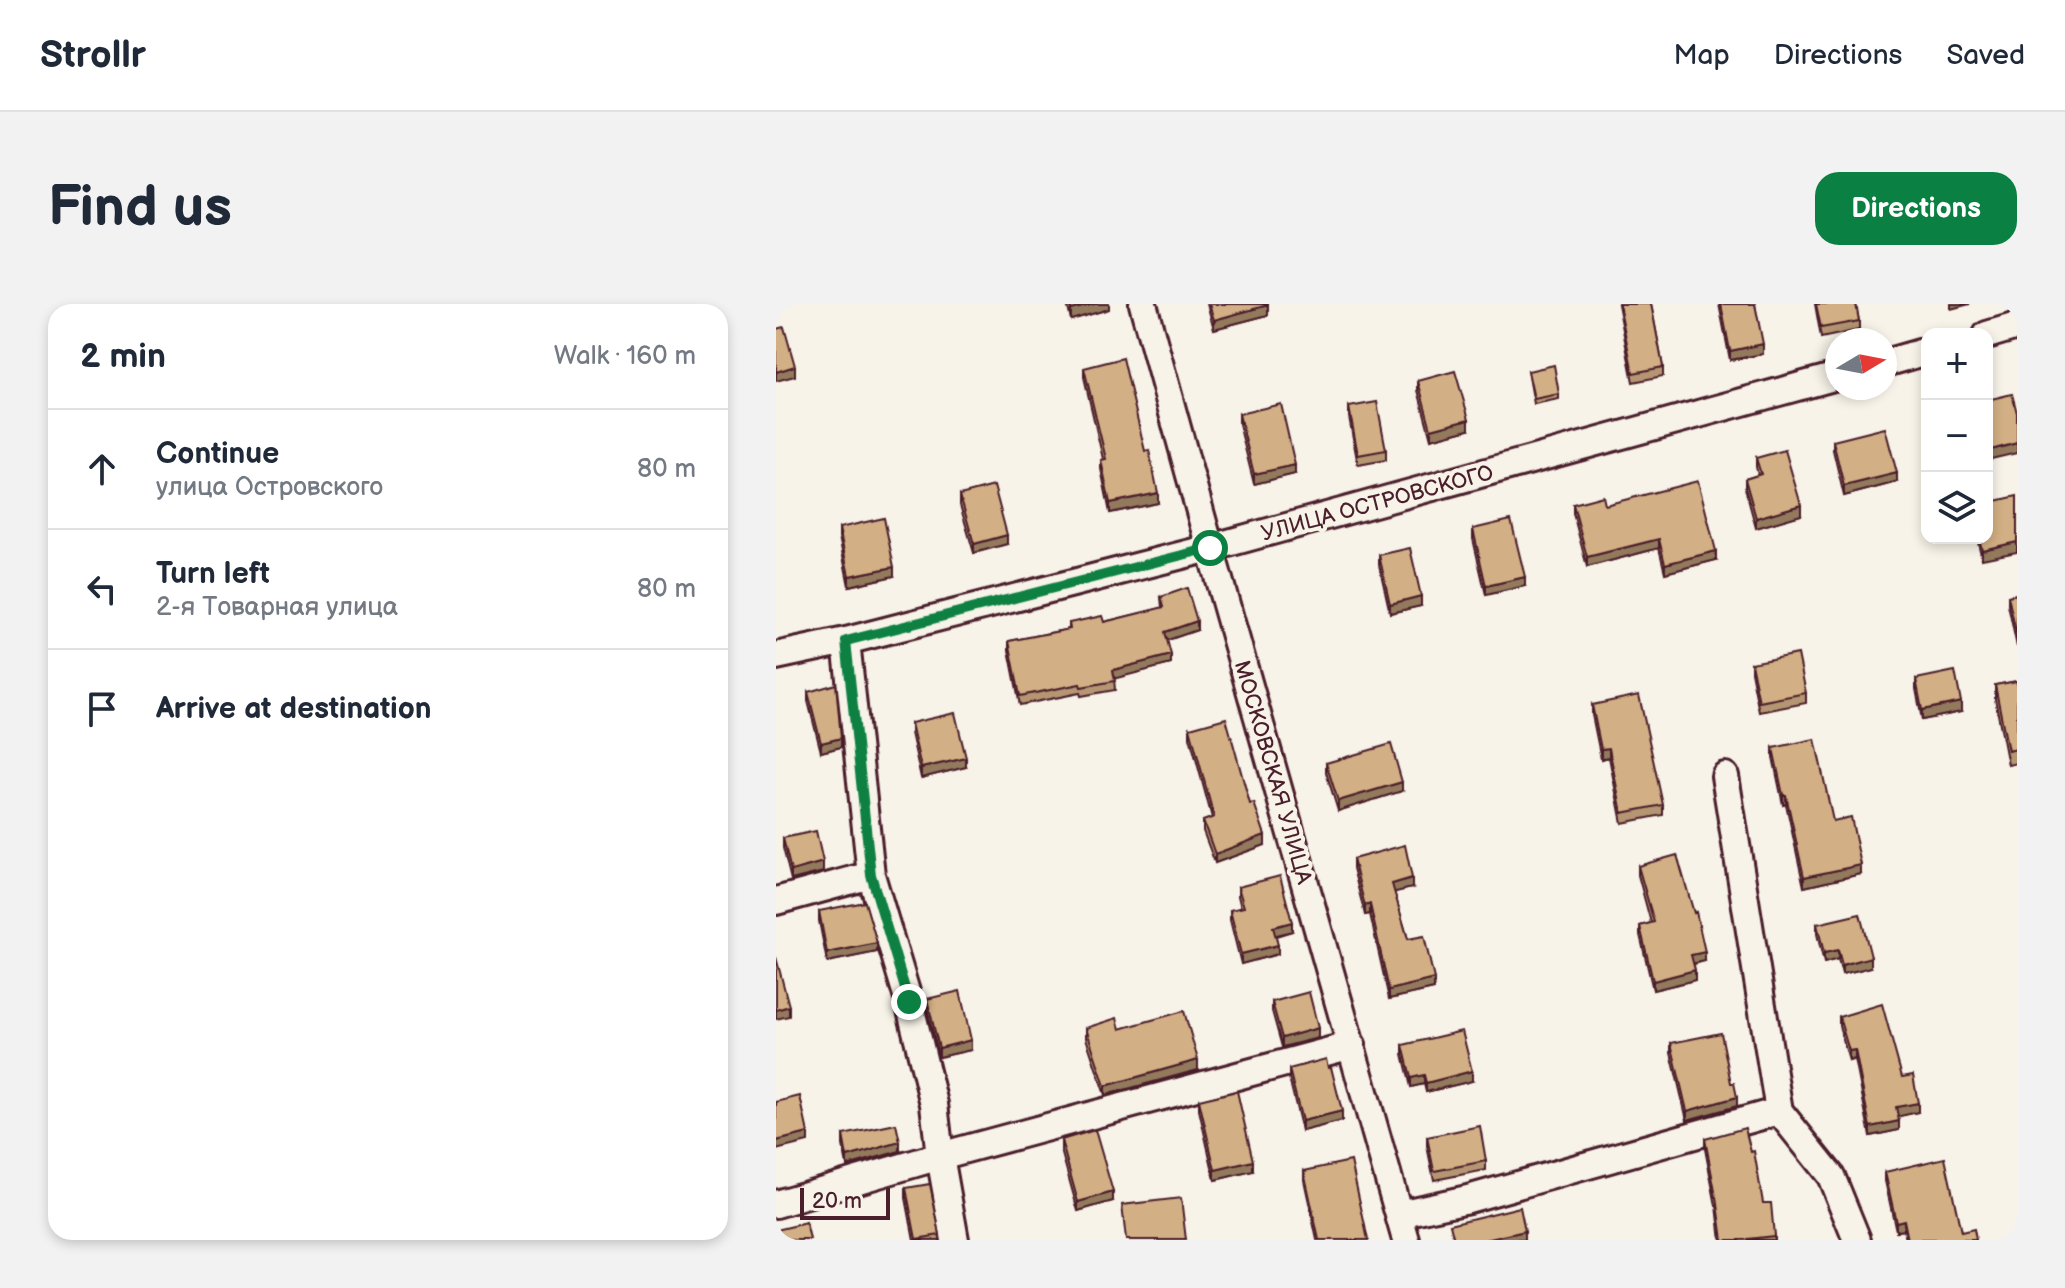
<!DOCTYPE html>
<html lang="en">
<head>
<meta charset="utf-8">
<style>
	body { margin:0; font-family:"Balsamiq Sans",sans-serif; background:#f2f2f3; color:#1f2937 }
	.controls { position:absolute; right:24px; top:24px; display:grid; overflow:hidden; border-radius:16px; box-shadow:0 4px 12px #0003 }
	.controls button { width:72px; height:72px; display:grid; place-items:center; padding:0; border:0; border-bottom:2px solid #e0e1e3; background:#fff; color:#1f2937; font:40px sans-serif }
	.compass { position:absolute; left:1049px; top:24px; width:72px; height:72px; border-radius:50%; background:#fff; box-shadow:0 4px 12px #0003; rotate:80deg }
	.scale { position:absolute; left:24px; bottom:20px; width:90px; box-sizing:border-box; padding-left:8px; border:4px solid #4a1f2b; border-top:0; font-size:22px; line-height:28px; white-space:nowrap; color:#4a1f2b; -webkit-text-stroke:6px #f7f3e8; paint-order:stroke }
	.stop { position:absolute; width:24px; height:24px; margin:-18px; border:6px solid #0b8043; border-radius:50%; background:#fff }
	.stop.end { background:#0b8043; border-color:#fff; box-shadow:0 2px 8px #0008 }
	.list { margin:0; padding:0; list-style:none }
	h2 { display:flex; justify-content:space-between; align-items:center; height:104px; margin:0; padding:0 32px; font-size:34px }
	h2 small { font-size:26px; font-weight:400; color:#747a83 }
	.list li { display:grid; grid-template-columns:52px 1fr auto; gap:24px; align-items:center; box-sizing:border-box; height:120px; padding:0 32px; border-top:2px solid #e0e1e3 }
	.list b { display:block; font-size:30px; white-space:nowrap }
	.list p { margin:0; font-size:26px; white-space:nowrap; color:#747a83 }
	.list em { font-size:26px; font-style:normal; color:#747a83 }
	.icon { flex:none; width:44px; height:44px; fill:none; stroke:currentColor; stroke-width:2; stroke-linecap:round; stroke-linejoin:round }
	.map { position:relative; flex:none; width:1241px; height:936px; overflow:hidden; border-radius:24px }
	header { display:flex; align-items:center; gap:48px; box-sizing:border-box; height:112px; padding:0 40px; background:#fff; border-bottom:2px solid #e0e1e3 }
	header strong { font-size:38px }
	nav { display:flex; gap:44px; margin-inline-start:auto; font-size:28px }
	.intro { display:flex; align-items:center; justify-content:space-between; box-sizing:border-box; height:192px; padding:0 48px }
	h1 { margin:0; font-size:56px }
	.button { padding:20px 36px; border-radius:24px; background:#0b8043; color:#fff; font-size:28px; font-weight:700 }
	main { display:flex; gap:48px; padding:0 48px }
	aside { flex:1; background:#fff; border-radius:24px; box-shadow:0 4px 12px #0003 }
	.map>svg:first-child { display:block }
</style>
</head>
<body>
<header>
<strong>Strollr</strong>
<nav><a>Map</a><a>Directions</a><a>Saved</a></nav>
</header>
<div class="intro"><h1>Find us</h1><a class="button">Directions</a></div>
<main>
<aside>
<h2>2 min<small>Walk · 160 m</small></h2>
<ul class="list">
<li><svg class="icon" aria-label="ahead" viewBox="0 0 24 24"><path d="M12 20V5M6 11l6-6 6 6"/></svg><div><b>Continue</b><p>улица Островского</p></div><em>80 m</em></li>
<li><svg class="icon" aria-label="left" viewBox="0 0 24 24"><path d="M17 20v-9H6M10 6l-5 5 5 5"/></svg><div><b>Turn left</b><p>2-я Товарная улица</p></div><em>80 m</em></li>
<li><svg class="icon" aria-label="arrive" viewBox="0 0 24 24"><path d="M6 21V4h12l-3 4 3 4H6"/></svg><div><b>Arrive at destination</b></div></li>
</ul>
</aside>
<div class="map">
<svg width="1241" height="936" viewBox="0 0 1241 936">
	<rect width="100%" height="100%" fill="#f7f3e8"/>
	<filter id="ink" filterUnits="userSpaceOnUse"><feTurbulence type="fractalNoise" baseFrequency=".0125" numOctaves="2"/><feDisplacementMap in="SourceGraphic" scale="16" xChannelSelector="R" yChannelSelector="G"/><feConvolveMatrix kernelMatrix="1 2 1 2 8 2 1 2 1" color-interpolation-filters="sRGB"/></filter>
	<g filter="url(#ink)">
		<g fill="none" stroke-linecap="round" stroke-linejoin="round">
			<g stroke="#4a1f2b" stroke-width="32">
				<path id="street" d="M 367,0 L 434,244 L 630,936
					M 1211,31 L 1241,22
					M 1109,59 L 1151,47
					M 70,337 L 95,571 L 133,698 L 158,800 L 164,852 L 179,936
					M 0,352 L 70,337 L 434,244 L 1061,72
					M 949,472 L 1003,807 L 1055,872 L 1081,936
					M 0,597 L 95,571
					M 0,900 L 164,852 L 576,741
					M 623,910 L 692,895 L 1003,807"/>
			</g>
			<use href="#street" stroke="#f7f3e8" stroke-width="26"/>
		</g>
		<path fill="#b59672" stroke="#4a1f2b" stroke-width="2" d="M 291,0 L 333,0 L 333,5 L 295,16 Z
			M 431,0 L 492,0 L 492,11 L 438,25 Z
			M 842,0 L 875,0 L 887,63 L 887,72 L 857,78 Z
			M 943,0 L 979,0 L 987,50 L 954,56 Z
			M 1039,0 L 1080,0 L 1083,17 L 1083,26 L 1045,34 Z
			M 308,64 L 382,199 L 334,209 L 325,165 L 325,156 L 327,155 L 308,73 Z
			M 752,67 L 783,90 L 783,95 L 758,100 Z
			M 642,77 L 693,125 L 655,135 L 642,86 Z
			M 573,103 L 610,146 L 610,156 L 582,161 L 573,113 Z
			M 463,110 L 519,170 L 478,180 L 463,120 Z
			M 1057,137 L 1121,178 L 1068,192 L 1057,146 Z
			M 980,154 L 1025,211 L 980,224 L 969,184 L 969,175 L 982,171 L 980,163 Z
			M 184,191 L 231,240 L 198,249 L 184,201 Z
			M 797,200 L 829,201 L 940,256 L 889,269 L 883,244 L 811,263 L 797,209 Z
			M 63,224 L 118,272 L 73,282 L 63,233 Z
			M 697,225 L 749,282 L 710,291 L 697,235 Z
			M 1201,234 L 1211,234 L 1206,255 Z
			M 603,251 L 645,302 L 614,309 L 603,261 Z
			M 1241,290 L 1241,343 L 1232,301 L 1232,292 Z
			M 385,293 L 421,326 L 391,336 L 395,360 L 338,374 L 339,386 L 305,392 L 304,389 L 244,401 L 233,346 L 233,337 L 293,325 L 293,319 L 328,318 L 386,304 Z
			M 975,359 L 1030,389 L 1030,399 L 983,408 L 975,368 Z
			M 1140,375 L 1185,408 L 1146,416 L 1140,385 Z
			M 1241,377 L 1241,459 L 1232,461 L 1219,395 L 1219,381 Z
			M 32,388 L 65,443 L 45,448 L 32,397 Z
			M 816,401 L 887,501 L 887,511 L 846,519 L 833,453 L 825,455 L 816,411 Z
			M 135,419 L 190,463 L 145,474 L 135,429 Z
			M 414,424 L 474,500 L 489,541 L 439,559 L 427,527 L 427,517 L 436,514 L 414,433 Z
			M 997,444 L 1085,570 L 1028,583 L 1010,500 L 1007,501 L 997,453 Z
			M 550,459 L 626,487 L 562,507 L 550,468 Z
			M 7,534 L 47,568 L 15,576 L 7,544 Z
			M 577,555 L 636,584 L 618,588 L 632,635 L 658,685 L 613,695 L 594,610 L 589,611 L 577,564 Z
			M 862,562 L 929,657 L 918,660 L 919,676 L 877,686 L 864,631 L 864,622 L 875,619 L 862,571 Z
			M 462,583 L 516,627 L 500,632 L 502,650 L 465,660 L 454,616 L 454,606 L 465,604 L 462,592 Z
			M 43,607 L 101,648 L 51,658 L 43,617 Z
			M 1041,620 L 1095,663 L 1066,670 L 1062,655 L 1048,659 L 1041,630 Z
			M 151,695 L 195,746 L 163,753 L 151,704 Z
			M 496,698 L 542,734 L 506,743 L 496,707 Z
			M 1063,713 L 1126,773 L 1142,808 L 1122,812 L 1123,826 L 1094,832 L 1079,755 L 1073,757 L 1063,722 Z
			M 310,724 L 344,725 L 422,766 L 329,791 L 310,734 Z
			M 895,739 L 955,779 L 961,802 L 911,816 L 895,749 Z
			M 627,741 L 696,777 L 650,788 L 648,780 L 635,783 L 627,750 Z
			M 513,765 L 566,817 L 526,827 L 513,774 Z
			M 423,796 L 477,867 L 439,876 L 423,806 Z
			M 67,831 L 124,847 L 71,862 L 67,841 Z
			M 651,833 L 710,857 L 710,866 L 658,876 L 651,842 Z
			M 929,835 L 987,899 L 998,932 L 998,936 L 945,936 L 941,902 L 940,902 L 929,845 Z
			M 285,836 L 337,897 L 302,907 L 285,846 Z
			M 528,867 L 592,936 L 541,936 L 528,876 Z
			M 1109,868 L 1185,928 L 1200,936 L 1130,936 L 1128,926 L 1120,927 L 1109,877 Z
			M 130,884 L 164,931 L 164,936 L 138,936 L 130,894 Z"/>
		<path fill="#937a5c" stroke="#4a1f2b" stroke-width="2" d="M 318,0 L 333,0 L 333,5 L 295,16 L 295,6 Z
			M 1175,0 L 1194,0 L 1175,5 Z
			M 492,1 L 492,11 L 438,25 L 438,16 Z
			M 987,40 L 987,50 L 954,56 L 954,47 Z
			M 19,62 L 19,72 L 0,77 L 0,68 Z
			M 693,115 L 693,125 L 655,135 L 655,125 Z
			M 1241,139 L 1241,149 L 1211,156 L 1211,147 Z
			M 519,161 L 519,170 L 478,180 L 478,170 Z
			M 1121,169 L 1121,178 L 1068,192 L 1068,182 Z
			M 382,189 L 382,199 L 334,209 L 334,199 Z
			M 1025,201 L 1025,211 L 980,224 L 980,214 Z
			M 231,231 L 231,240 L 198,249 L 198,240 Z
			M 883,235 L 883,244 L 811,263 L 811,253 Z
			M 1241,238 L 1241,248 L 1206,255 L 1206,246 Z
			M 940,247 L 940,256 L 889,269 L 889,260 Z
			M 118,263 L 118,272 L 73,282 L 73,272 Z
			M 749,273 L 749,282 L 710,291 L 710,282 Z
			M 645,292 L 645,302 L 614,309 L 614,300 Z
			M 421,317 L 421,326 L 389,337 L 389,328 Z
			M 395,351 L 395,360 L 337,375 L 337,366 Z
			M 1185,398 L 1185,408 L 1146,416 L 1146,406 Z
			M 65,434 L 65,443 L 45,448 L 45,439 Z
			M 833,444 L 833,453 L 825,455 L 825,445 Z
			M 190,454 L 190,463 L 145,474 L 145,464 Z
			M 626,478 L 626,487 L 562,507 L 562,497 Z
			M 1007,491 L 1010,491 L 1010,500 L 1007,501 Z
			M 489,531 L 489,541 L 439,559 L 439,550 Z
			M 47,558 L 47,568 L 15,576 L 15,567 Z
			M 1085,561 L 1085,570 L 1028,583 L 1028,573 Z
			M 636,574 L 636,584 L 616,589 L 616,580 Z
			M 594,600 L 594,610 L 589,611 L 589,602 Z
			M 516,618 L 516,627 L 497,632 L 497,623 Z
			M 101,639 L 101,648 L 51,658 L 51,649 Z
			M 502,641 L 502,650 L 465,660 L 465,650 Z
			M 1062,646 L 1062,655 L 1048,659 L 1048,649 Z
			M 929,648 L 929,657 L 915,660 L 915,651 Z
			M 1095,653 L 1095,663 L 1066,670 L 1066,661 Z
			M 919,666 L 919,676 L 877,686 L 877,677 Z
			M 658,675 L 658,685 L 613,695 L 613,686 Z
			M 13,702 L 13,712 L 0,715 L 0,706 Z
			M 542,724 L 542,734 L 506,743 L 506,734 Z
			M 195,736 L 195,746 L 163,753 L 163,744 Z
			M 1079,746 L 1079,755 L 1073,757 L 1073,747 Z
			M 422,756 L 422,766 L 329,791 L 329,782 Z
			M 696,767 L 696,777 L 650,788 L 650,779 Z
			M 648,771 L 648,780 L 635,783 L 635,774 Z
			M 961,793 L 961,802 L 911,816 L 911,807 Z
			M 1142,799 L 1142,808 L 1120,813 L 1120,803 Z
			M 566,807 L 566,817 L 526,827 L 526,817 Z
			M 1123,817 L 1123,826 L 1094,832 L 1094,823 Z
			M 32,829 L 32,838 L 0,846 L 0,837 Z
			M 124,838 L 124,847 L 71,862 L 71,853 Z
			M 477,857 L 477,867 L 439,876 L 439,866 Z
			M 337,888 L 337,897 L 302,907 L 302,898 Z
			M 1128,916 L 1128,926 L 1120,927 L 1120,918 Z
			M 749,927 L 749,936 L 709,936 Z"/>
		<path fill="#d2af84" stroke="#4a1f2b" stroke-width="2" d="M 294,0 L 318,0 L 295,6 Z
			M 433,0 L 492,0 L 492,1 L 438,16 Z
			M 843,0 L 875,0 L 887,63 L 857,69 Z
			M 945,0 L 979,0 L 987,40 L 954,47 Z
			M 1040,0 L 1080,0 L 1083,17 L 1045,24 Z
			M 8,23 L 19,62 L 0,68 L 0,25 Z
			M 347,54 L 369,147 L 373,146 L 382,189 L 334,199 L 325,156 L 330,155 L 308,64 Z
			M 778,61 L 783,90 L 758,95 L 752,67 Z
			M 679,67 L 693,115 L 655,125 L 642,77 Z
			M 1236,90 L 1241,109 L 1241,139 L 1211,147 L 1211,96 Z
			M 601,98 L 610,146 L 582,151 L 573,103 Z
			M 505,100 L 519,161 L 478,170 L 463,110 Z
			M 1109,124 L 1121,169 L 1068,182 L 1057,137 Z
			M 1009,146 L 1025,201 L 980,214 L 969,175 L 985,170 L 980,154 Z
			M 922,177 L 940,247 L 889,260 L 883,235 L 811,253 L 797,200 L 827,192 L 829,201 Z
			M 218,182 L 231,231 L 198,240 L 184,191 Z
			M 1241,192 L 1241,238 L 1206,246 L 1203,234 L 1211,234 L 1211,199 Z
			M 108,214 L 118,263 L 73,272 L 63,224 Z
			M 735,216 L 749,273 L 710,282 L 697,225 Z
			M 634,244 L 645,292 L 614,300 L 603,251 Z
			M 411,284 L 421,317 L 389,328 L 395,351 L 337,366 L 339,377 L 305,383 L 304,380 L 244,392 L 233,337 L 294,325 L 293,319 L 326,312 L 328,318 L 388,303 L 385,293 Z
			M 1241,290 L 1241,333 L 1232,292 Z
			M 1022,350 L 1030,389 L 983,398 L 975,359 Z
			M 1179,367 L 1185,398 L 1146,406 L 1140,375 Z
			M 1241,377 L 1241,445 L 1232,447 L 1219,381 Z
			M 60,380 L 65,434 L 45,439 L 32,388 Z
			M 863,391 L 887,501 L 846,509 L 833,444 L 825,445 L 816,401 Z
			M 179,409 L 190,454 L 145,464 L 135,419 Z
			M 450,414 L 474,500 L 478,499 L 489,531 L 439,550 L 427,517 L 438,513 L 414,424 Z
			M 1039,435 L 1057,517 L 1075,513 L 1085,561 L 1028,573 L 1010,491 L 1007,491 L 997,444 Z
			M 615,440 L 626,478 L 562,497 L 550,459 Z
			M 40,527 L 47,558 L 15,567 L 7,534 Z
			M 629,541 L 636,574 L 616,580 L 632,635 L 648,632 L 658,675 L 613,686 L 594,600 L 589,602 L 577,555 Z
			M 901,551 L 918,609 L 920,608 L 929,648 L 915,651 L 919,666 L 877,677 L 864,622 L 878,618 L 862,562 Z
			M 504,572 L 516,618 L 497,623 L 502,641 L 465,650 L 454,606 L 468,603 L 462,583 Z
			M 89,598 L 101,639 L 51,649 L 43,607 Z
			M 1084,610 L 1095,653 L 1066,661 L 1062,646 L 1048,649 L 1041,620 Z
			M 0,653 L 13,702 L 0,706 Z
			M 184,687 L 195,736 L 163,744 L 151,695 Z
			M 533,688 L 542,724 L 506,734 L 496,698 Z
			M 1106,700 L 1126,773 L 1137,771 L 1142,799 L 1120,803 L 1123,817 L 1094,823 L 1079,746 L 1073,747 L 1063,713 Z
			M 408,707 L 422,756 L 329,782 L 310,724 L 341,714 L 344,725 Z
			M 686,727 L 696,767 L 650,779 L 648,771 L 635,774 L 627,741 Z
			M 945,729 L 955,779 L 958,779 L 961,793 L 911,807 L 895,739 Z
			M 550,755 L 552,764 L 555,763 L 566,807 L 526,817 L 513,765 Z
			M 461,787 L 477,857 L 439,866 L 423,796 Z
			M 24,792 L 32,829 L 0,837 L 0,798 Z
			M 120,820 L 124,838 L 71,853 L 67,831 Z
			M 704,822 L 710,857 L 658,867 L 651,833 Z
			M 969,824 L 975,848 L 978,847 L 987,899 L 995,899 L 998,932 L 972,935 L 972,936 L 947,936 L 941,893 L 940,893 L 929,835 Z
			M 319,826 L 337,888 L 302,898 L 285,836 Z
			M 1169,854 L 1185,928 L 1198,925 L 1200,936 L 1132,936 L 1128,916 L 1120,918 L 1109,868 Z
			M 575,857 L 592,936 L 543,936 L 528,867 Z
			M 154,880 L 164,931 L 140,935 L 130,884 Z
			M 405,894 L 410,936 L 350,936 L 346,901 Z
			M 744,903 L 749,927 L 709,936 L 678,936 L 674,920 Z
			M 30,919 L 34,936 L 0,936 L 0,926 Z"/>
	</g>
	<g fill="none" stroke-linecap="round" stroke-linejoin="round" filter="url(#ink)">
		<path stroke="#0b8043" stroke-width="10" d="M 133,698 L 95,571 L 70,337 L 434,244"/>
	</g>
	<g text-anchor="middle" stroke-width="8" stroke-linejoin="round" paint-order="stroke">
		<g font-size="22" fill="#4a1f2b" stroke="#f7f3e8">
			<text transform="translate(601 198) rotate(-15)" y="8">УЛИЦА ОСТРОВСКОГО</text>
			<text transform="translate(498 468) rotate(74)" y="8">МОСКОВСКАЯ УЛИЦА</text>
		</g>
	</g>
</svg>
<div class="controls">
<button>+</button>
<button>−</button>
<button><svg class="icon" aria-label="layers" viewBox="0 0 24 24"><path d="M12 4l9 5-9 5-9-5zM3 14l9 5 9-5"/></svg></button>
</div>
<svg class="compass" viewBox="-18 -18 36 36"><path d="M0-13l5 13h-10z" fill="#e53935"/><path d="M0 13l5-13h-10z" fill="#747a83"/></svg>
<div class="scale">20 m</div>
<div class="stop" style="left:434px;top:244px"></div>
<div class="stop end" style="left:133px;top:698px"></div>
</div>
</main>
</body>
</html>
